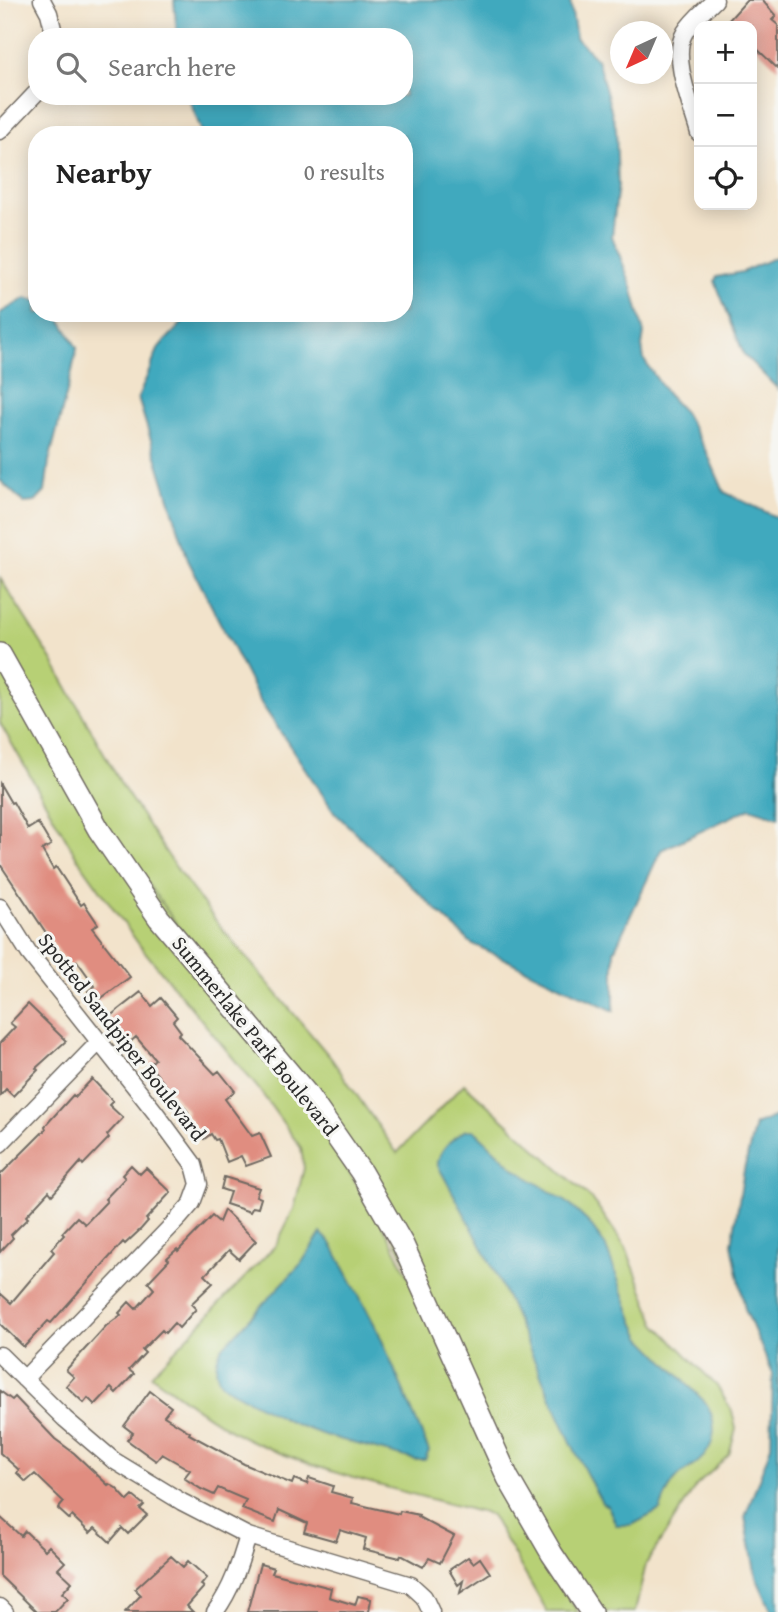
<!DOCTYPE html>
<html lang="en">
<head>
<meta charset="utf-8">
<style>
	body { margin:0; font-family:"Gentium Book Plus",serif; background:#f2f2f2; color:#222 }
	.controls { position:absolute; right:21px; top:21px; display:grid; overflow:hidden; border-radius:14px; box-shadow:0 4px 18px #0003 }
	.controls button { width:63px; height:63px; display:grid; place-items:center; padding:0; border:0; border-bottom:2px solid #e0e0e0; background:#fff; color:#222; font:35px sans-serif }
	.compass { position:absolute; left:610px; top:21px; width:63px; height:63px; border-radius:50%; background:#fff; box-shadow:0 4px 18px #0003; rotate:224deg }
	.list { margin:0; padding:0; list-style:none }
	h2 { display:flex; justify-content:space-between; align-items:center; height:91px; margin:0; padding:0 28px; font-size:30px }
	h2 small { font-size:23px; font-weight:400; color:#767676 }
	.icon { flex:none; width:38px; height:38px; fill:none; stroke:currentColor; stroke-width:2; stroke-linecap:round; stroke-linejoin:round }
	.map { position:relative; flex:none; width:778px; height:1612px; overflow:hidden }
	.search { position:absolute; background:#fff; box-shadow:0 4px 18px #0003; left:28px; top:28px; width:385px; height:77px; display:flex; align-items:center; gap:18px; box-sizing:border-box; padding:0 24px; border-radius:28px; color:#767676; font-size:26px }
	.panel { position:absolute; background:#fff; box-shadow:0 4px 18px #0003; left:28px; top:126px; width:385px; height:196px; border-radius:28px }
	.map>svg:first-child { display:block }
</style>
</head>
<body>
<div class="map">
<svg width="778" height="1612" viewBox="0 0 778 1612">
	<rect width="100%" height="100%" fill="#f6f6f2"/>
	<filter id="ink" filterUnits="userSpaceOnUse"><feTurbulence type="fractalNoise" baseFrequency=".0143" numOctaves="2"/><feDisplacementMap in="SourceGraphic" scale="14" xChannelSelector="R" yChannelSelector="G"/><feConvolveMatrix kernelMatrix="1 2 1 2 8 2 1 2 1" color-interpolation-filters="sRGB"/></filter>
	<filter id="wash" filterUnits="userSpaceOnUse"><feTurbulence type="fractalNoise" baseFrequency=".00686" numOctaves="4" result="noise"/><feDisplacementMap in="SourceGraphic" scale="28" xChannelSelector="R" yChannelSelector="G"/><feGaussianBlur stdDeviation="1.57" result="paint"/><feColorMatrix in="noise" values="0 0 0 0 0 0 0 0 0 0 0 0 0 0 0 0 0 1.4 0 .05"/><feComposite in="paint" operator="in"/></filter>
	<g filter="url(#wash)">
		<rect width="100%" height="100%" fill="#f2e3cb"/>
		<path fill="#b7d075" stroke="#717e50" stroke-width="2" d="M 0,578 L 52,660 L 124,789 L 179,872 L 219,925 L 331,1058 L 397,1153 L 464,1084 L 593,1200 L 626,1248 L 656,1324 L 717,1386 L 732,1411 L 736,1429 L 729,1455 L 696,1486 L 646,1564 L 635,1612 L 591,1612 L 552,1554 L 361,1172 L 159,918 L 0,654 Z
			M 0,669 L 24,710 L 305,1105 L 381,1221 L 568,1597 L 578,1612 L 547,1612 L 491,1515 C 412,1493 329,1476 254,1442 C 217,1425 184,1399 151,1375 L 276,1245 L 294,1209 L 304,1168 L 301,1148 L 258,1088 L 140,946 L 76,856 L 0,723 Z"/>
		<path fill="#3fa9be" stroke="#356a74" stroke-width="2" d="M 174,0 L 570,0 L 576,38 L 597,59 L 616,128 L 618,185 L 612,236 L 632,287 L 644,333 L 642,346 L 644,360 L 667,394 L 684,412 L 708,455 L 724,492 L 778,518 L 778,817 L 750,808 L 661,850 L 614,951 L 614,1011 L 471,943 L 335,813 L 261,703 L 188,560 L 138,398 L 159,347 L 192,313 L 404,313 L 404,135 L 203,135 L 188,96 L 404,96 L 404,37 L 177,37 Z
			M 778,256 L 778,389 L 744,355 L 715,281 L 717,277 L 742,272 Z
			M 26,298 L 37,301 L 37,313 L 57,313 L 77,348 L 71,376 L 49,461 L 45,492 L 35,502 L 24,503 L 0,480 L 0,313 Z
			M 778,1115 L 778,1612 L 772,1612 L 756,1577 L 745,1517 L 771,1446 L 773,1374 L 745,1309 L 732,1244 L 744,1170 L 755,1125 Z
			M 466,1130 L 474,1130 L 515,1169 L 568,1203 L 589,1223 L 605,1245 L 634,1322 L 641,1337 L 706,1403 C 718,1423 717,1447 697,1463 C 691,1468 684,1471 679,1476 C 669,1485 664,1498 660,1510 L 632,1525 L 616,1525 L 608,1506 L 602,1503 C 565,1436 538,1367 507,1298 C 487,1253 462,1209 438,1166 C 436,1151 455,1136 466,1130 Z
			M 321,1233 L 331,1243 L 378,1331 L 429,1451 L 425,1460 L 416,1460 L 324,1435 L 290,1422 L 226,1388 C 214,1378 214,1363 221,1349 L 301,1264 Z"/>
		<g id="blocks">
			<path fill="#e08d80" d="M 747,0 L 762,0 L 776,16 L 772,20 L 778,25 L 778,69 L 752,44 L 752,26 L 733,26 L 728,21 Z
				M 0,784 L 11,803 L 13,802 L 28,829 L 38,823 L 51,845 L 42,850 L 53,869 L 56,867 L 81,905 L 84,903 L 98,924 L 92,928 L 130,977 L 96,1002 L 88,991 L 95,986 L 77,961 L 69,967 L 0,864 Z
				M 141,992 L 152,1006 L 161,998 L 177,1017 L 173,1021 L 181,1032 L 178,1035 L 215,1074 L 219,1071 L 235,1091 L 225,1099 L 252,1136 L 260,1133 L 271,1157 L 246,1166 L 241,1156 L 227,1162 L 218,1139 L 215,1140 L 211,1134 L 204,1139 L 186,1114 L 188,1112 L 149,1065 L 155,1059 L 136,1037 L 129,1043 L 109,1017 Z
				M 28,1004 L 66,1041 L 36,1068 L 38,1070 L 13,1096 L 6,1089 L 0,1096 L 0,1043 L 15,1027 L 10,1023 Z
				M 92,1079 L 113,1101 L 109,1105 L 123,1118 L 107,1135 L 109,1138 L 83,1165 L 81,1162 L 52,1195 L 49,1191 L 26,1216 L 28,1218 L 11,1235 L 13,1238 L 0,1252 L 0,1175 L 46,1129 L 45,1126 L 73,1095 L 75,1097 Z
				M 131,1165 L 140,1174 L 146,1168 L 171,1192 L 146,1219 L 148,1221 L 141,1229 L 125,1244 L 123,1242 L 51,1323 L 48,1321 L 24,1347 L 0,1324 L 0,1293 L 11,1303 L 54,1252 L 51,1249 L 64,1235 L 62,1233 L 77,1217 L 85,1224 L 107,1201 L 105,1199 L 125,1178 L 122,1175 Z
				M 224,1177 L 259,1188 L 256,1196 L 261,1198 L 258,1208 L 253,1207 L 250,1212 L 226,1204 L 230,1192 L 221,1189 Z
				M 224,1210 L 256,1241 L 239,1259 L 229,1250 L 205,1275 L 213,1283 L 191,1304 L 196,1309 L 179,1328 L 174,1323 L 165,1333 L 162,1330 L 142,1350 L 145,1353 L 129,1370 L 134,1374 L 116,1393 L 111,1388 L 95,1405 L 88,1398 L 84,1403 L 66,1386 L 74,1377 L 66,1370 L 106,1326 L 121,1315 L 119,1313 L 129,1302 L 136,1309 L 154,1289 L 148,1282 L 169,1260 L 167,1258 L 177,1249 L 178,1251 L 212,1216 L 219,1222 Z
				M 0,1391 L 12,1400 L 15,1397 L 55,1439 L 74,1453 L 108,1485 L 109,1484 L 116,1488 L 128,1501 L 133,1496 L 144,1505 L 140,1509 L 147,1515 L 128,1534 L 122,1528 L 110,1542 L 95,1528 L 90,1533 L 72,1516 L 69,1519 L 58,1509 L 64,1502 L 35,1474 L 26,1482 L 17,1473 L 19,1470 L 0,1453 Z
				M 150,1391 L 171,1407 L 164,1416 L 190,1432 L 189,1434 L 244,1464 L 292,1484 L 294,1479 L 307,1484 L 309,1478 L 333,1486 L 331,1492 L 353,1498 L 352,1503 L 399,1514 L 400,1511 L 419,1515 L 418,1517 L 454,1536 L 440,1563 L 429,1558 L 423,1567 L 401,1555 L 400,1558 L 363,1549 L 366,1538 L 340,1530 L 336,1541 L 304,1532 L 307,1523 L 279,1510 L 275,1522 L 242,1509 L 246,1500 L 218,1488 L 214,1495 L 201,1489 L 184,1478 L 190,1470 L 162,1454 L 156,1461 L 127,1440 L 133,1433 L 124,1426 Z
				M 0,1517 L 21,1536 L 25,1531 L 45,1550 L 49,1546 L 65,1562 L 58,1569 L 72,1582 L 62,1593 L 68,1598 L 55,1612 L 37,1612 L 0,1576 Z
				M 171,1556 L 183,1567 L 188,1561 L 207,1578 L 201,1585 L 204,1587 L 187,1606 L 193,1612 L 125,1612 L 141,1595 L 135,1589 Z
				M 468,1557 L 473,1563 L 480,1558 L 490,1573 L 460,1593 L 463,1581 L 458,1585 L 449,1570 Z
				M 260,1564 L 274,1568 L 272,1573 L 331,1588 L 329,1597 L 355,1605 L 358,1596 L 371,1599 L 369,1612 L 247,1612 Z"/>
		</g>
	</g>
	<g filter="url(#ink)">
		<use href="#blocks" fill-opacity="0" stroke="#716b63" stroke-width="2"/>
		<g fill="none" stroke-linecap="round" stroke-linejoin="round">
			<g stroke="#716b63" stroke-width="19">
				<path id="minor" d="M 42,0 L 49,13 L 55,37
					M 0,131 L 37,92
					M 699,133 C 692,107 670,56 685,32 C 692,20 705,10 715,0
					M 0,907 L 29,953 L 155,1112 L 194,1165 L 199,1184 L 192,1203 L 179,1218 L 24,1379
					M 0,1144 L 100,1041
					M 0,1355 L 65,1419 L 113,1460 L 182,1502 L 248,1536 L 411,1585 L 424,1597 L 431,1612
					M 0,1607 L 5,1612
					M 215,1612 C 232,1589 240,1563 248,1536"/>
			</g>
			<g stroke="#716b63" stroke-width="24">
				<path id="major" d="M 0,654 L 99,830 L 159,918 L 306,1093 L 361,1172 L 403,1245 L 508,1478 L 552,1554 L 591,1612"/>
			</g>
			<use href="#minor" stroke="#fff" stroke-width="16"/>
			<use href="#major" stroke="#fff" stroke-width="21"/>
		</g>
	</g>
	<g text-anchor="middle" stroke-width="6" stroke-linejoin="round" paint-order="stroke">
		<g font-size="21" fill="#2b2b2b" stroke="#f6f6f2">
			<text transform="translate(255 1036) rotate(51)" y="7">Summerlake Park Boulevard</text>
			<text transform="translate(122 1037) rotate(52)" y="7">Spotted Sandpiper Boulevard</text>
		</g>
	</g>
</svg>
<div class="controls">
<button>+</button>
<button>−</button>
<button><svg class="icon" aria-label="locate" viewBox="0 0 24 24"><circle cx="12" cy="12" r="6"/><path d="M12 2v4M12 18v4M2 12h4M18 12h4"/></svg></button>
</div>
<svg class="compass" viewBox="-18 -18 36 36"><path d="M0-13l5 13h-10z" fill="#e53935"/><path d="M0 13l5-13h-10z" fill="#767676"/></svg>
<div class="search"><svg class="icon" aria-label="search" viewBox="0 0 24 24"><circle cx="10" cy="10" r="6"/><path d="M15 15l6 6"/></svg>Search here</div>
<section class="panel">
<h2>Nearby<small>0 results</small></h2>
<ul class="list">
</ul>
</section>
</div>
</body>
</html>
